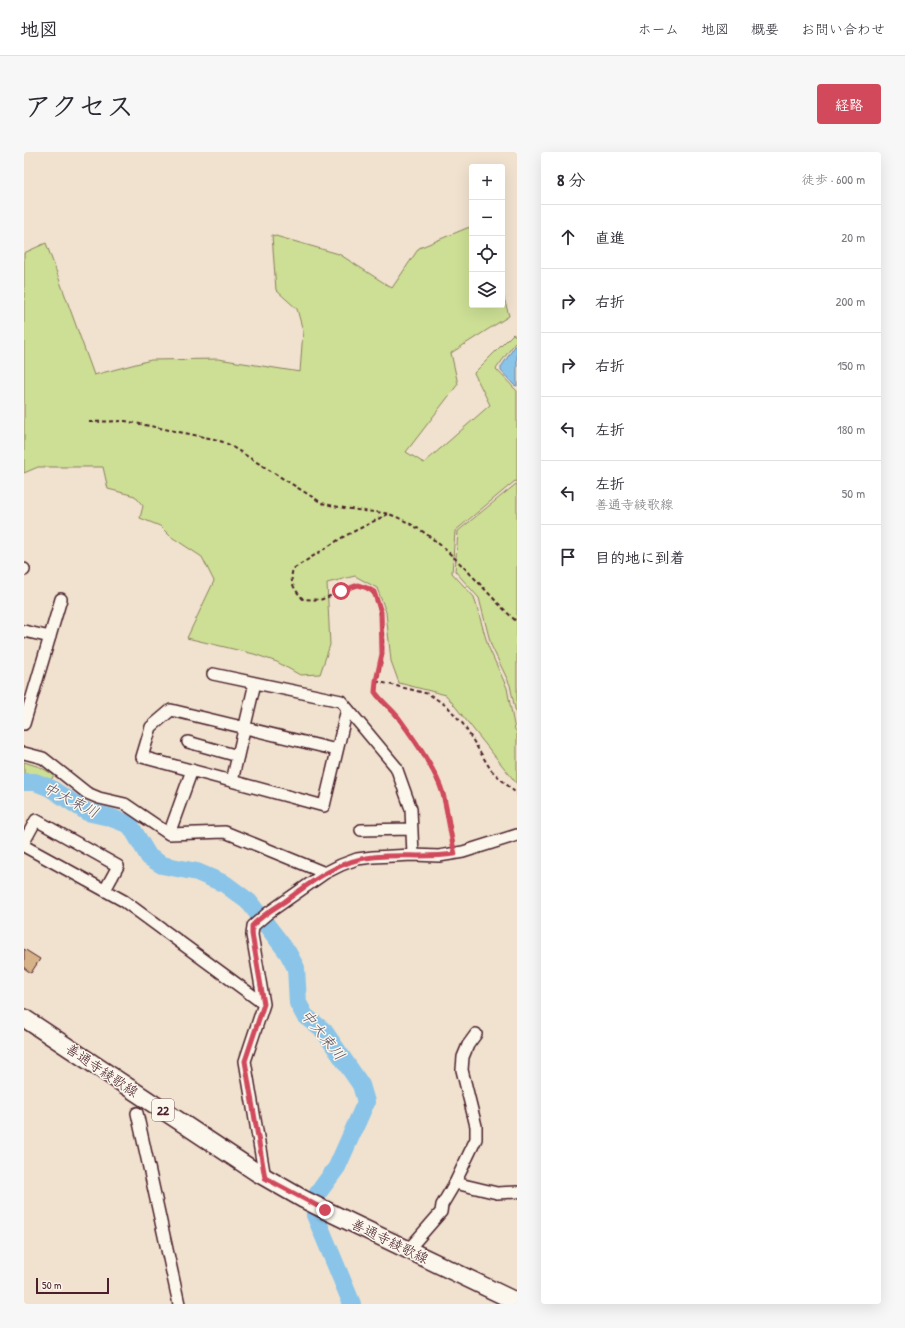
<!DOCTYPE html>
<html lang="ja">
<head>
<meta charset="utf-8">
<style>
	body { margin:0; font-family:"Patrick Hand","Klee One",sans-serif; background:#f7f7f7; color:#2b2b33 }
	.controls { position:absolute; right:12px; top:12px; display:grid; overflow:hidden; border-radius:4px; box-shadow:0 4px 16px #0002 }
	.controls button { width:36px; height:36px; display:grid; place-items:center; padding:0; border:0; border-bottom:1px solid #e1e1e2; background:#fff; color:#2b2b33; font:20px sans-serif }
	.scale { position:absolute; left:12px; bottom:10px; width:73px; box-sizing:border-box; padding-left:4px; border:2px solid #4a1f2b; border-top:0; font-size:11px; line-height:14px; white-space:nowrap; color:#4a1f2b; -webkit-text-stroke:3px #fbf7ec; paint-order:stroke }
	.stop { position:absolute; width:12px; height:12px; margin:-9px; border:3px solid #d1495b; border-radius:50%; background:#fff }
	.stop.end { background:#d1495b; border-color:#fff; box-shadow:0 1px 4px #0008 }
	.list { margin:0; padding:0; list-style:none }
	h2 { display:flex; justify-content:space-between; align-items:center; height:52px; margin:0; padding:0 16px; font-size:17px }
	h2 small { font-size:13px; font-weight:400; color:#7c7c81 }
	.list li { display:grid; grid-template-columns:26px 1fr auto; gap:12px; align-items:center; box-sizing:border-box; height:64px; padding:0 16px; border-top:1px solid #e1e1e2 }
	.list b { display:block; font-size:15px; white-space:nowrap }
	.list p { margin:0; font-size:13px; white-space:nowrap; color:#7c7c81 }
	.list em { font-size:13px; font-style:normal; color:#7c7c81 }
	.icon { flex:none; width:22px; height:22px; fill:none; stroke:currentColor; stroke-width:2; stroke-linecap:round; stroke-linejoin:round }
	.map { position:relative; flex:none; width:493px; height:1152px; overflow:hidden; border-radius:4px }
	header { display:flex; align-items:center; gap:24px; box-sizing:border-box; height:56px; padding:0 20px; background:#fff; border-bottom:1px solid #e1e1e2 }
	header strong { font-size:19px }
	nav { display:flex; gap:22px; margin-inline-start:auto; font-size:14px }
	.intro { display:flex; align-items:center; justify-content:space-between; box-sizing:border-box; height:96px; padding:0 24px }
	h1 { margin:0; font-size:28px }
	.button { padding:10px 18px; border-radius:4px; background:#d1495b; color:#fff; font-size:14px; font-weight:700 }
	main { display:flex; gap:24px; padding:0 24px }
	aside { flex:1; background:#fff; border-radius:4px; box-shadow:0 4px 16px #0002 }
	.map>svg:first-child { display:block }
</style>
</head>
<body>
<header>
<strong>地図</strong>
<nav><a>ホーム</a><a>地図</a><a>概要</a><a>お問い合わせ</a></nav>
</header>
<div class="intro"><h1>アクセス</h1><a class="button">経路</a></div>
<main>
<div class="map">
<svg width="493" height="1152" viewBox="0 0 493 1152">
	<rect width="100%" height="100%" fill="#f0e2ce"/>
	<filter id="ink" filterUnits="userSpaceOnUse"><feTurbulence type="fractalNoise" baseFrequency=".025" numOctaves="2"/><feDisplacementMap in="SourceGraphic" scale="8" xChannelSelector="R" yChannelSelector="G"/><feConvolveMatrix kernelMatrix="1 2 1 2 8 2 1 2 1" color-interpolation-filters="sRGB"/></filter>
	<g filter="url(#ink)">
		<path fill="#ccdf94" stroke="#8b7f60" d="M 448,75 L 448,153 L 478,153 L 478,139 L 485,164 L 427,201 L 434,232 L 382,300 L 400,311 L 466,253 L 450,221 L 489,182 L 493,185 L 493,188 L 472,217 L 493,239 L 493,330 L 491,329 L 431,379 L 428,421 L 450,445 L 464,494 L 483,536 L 491,578 L 493,580 L 493,632 L 422,543 L 375,531 L 367,509 L 362,460 L 353,436 L 331,424 L 303,431 L 306,493 L 296,522 L 276,523 L 253,510 L 230,502 L 163,486 L 190,429 L 178,405 L 146,384 L 136,374 L 116,366 L 119,354 L 111,344 L 84,337 L 79,315 L 14,315 L 0,321 L 0,101 L 22,91 L 70,223 L 127,208 L 194,207 L 276,220 L 279,179 L 273,157 L 252,138 L 248,83 L 315,102 L 368,136 L 395,96 L 443,76 Z
			M 492,332 L 493,332 L 493,567 L 486,533 L 467,493 L 455,446 L 431,419 L 434,379 Z
			M 0,610 L 16,615 L 30,623 L 27,628 L 14,625 L 0,624 Z"/>
		<path fill="#8ac4e9" stroke="#70829d" d="M 493,191 L 493,234 L 490,233 L 477,219 L 477,215 Z"/>
		<g fill="none" stroke-linecap="round" stroke-linejoin="round">
			<path stroke="#8ac4e9" stroke-width="18" d="M 0,630 L 11,630 L 26,636 L 63,660 L 85,665 L 106,673 L 125,705 L 138,713 L 173,720 L 201,732 L 225,750 L 264,801 L 272,816 L 274,851 L 281,864 L 300,879 L 337,933 L 342,950 L 313,1015 L 294,1041 L 290,1051 L 291,1063 L 328,1152"/>
		</g>
		<path fill="#d7b188" stroke="#4a1f2b" d="M 0,797 L 16,807 L 7,821 L 0,816 Z"/>
		<g fill="none" stroke-linecap="round" stroke-linejoin="round">
			<g stroke="#4a1f2b" stroke-width="14">
				<path id="minor" d="M 0,417 L 0,418
					M 0,479 L 26,485
					M 189,522 L 317,549 L 372,615 L 387,657 L 389,703
					M 0,572 L 37,447
					M 164,590 L 214,604
					M 313,598 L 147,558 L 127,575 L 118,605 L 300,654 L 323,557
					M 0,601 L 19,606 L 63,641 L 75,646 L 101,652 L 145,682 L 201,680 L 301,721
					M 208,629 L 231,531
					M 337,678 L 387,677
					M 145,682 L 168,618
					M 0,690 L 12,668 L 94,714 L 81,738
					M 0,694 L 100,749 L 240,852
					M 113,961 L 155,1152
					M 241,1026 L 221,909 L 240,852 L 228,783 L 229,774 L 244,761 L 301,721 L 317,713 L 333,707 L 349,705 L 389,703 L 415,704 L 439,700 L 493,683
					M 431,1031 L 473,1041 L 493,1040
					M 384,1098 L 417,1060 L 418,1053 L 431,1031 L 452,987 L 452,974 L 438,918 L 439,905 L 444,893 L 452,882"/>
			</g>
			<g stroke="#4a1f2b" stroke-width="20">
				<path id="primary" d="M 0,866 L 232,1020 L 279,1047 L 301,1058 L 493,1150"/>
			</g>
			<path stroke="#4a1f2b" stroke-width="2" stroke-dasharray="4 3" stroke-linecap="butt" d="M 65,270 L 101,269 L 190,287 L 202,291 L 298,351 C 312,355 326,357 340,359 C 348,360 357,360 365,362 C 419,382 452,432 493,470
				M 364,362 L 319,385 L 269,417 C 265,430 270,437 279,447 L 296,448 L 334,433 C 339,434 345,436 348,440 C 358,449 360,490 358,503 C 356,516 353,528 351,540 L 356,548 L 373,564 L 392,591 L 410,621 L 419,641 L 429,691
				M 352,529 L 405,542 L 424,555 L 439,572 L 467,618 L 493,642"/>
			<use href="#minor" stroke="#fbf7ec" stroke-width="11"/>
			<use href="#primary" stroke="#fbf7ec" stroke-width="17"/>
		</g>
	</g>
	<g fill="none" stroke-linecap="round" stroke-linejoin="round" filter="url(#ink)">
		<path stroke="#d1495b" stroke-width="5" d="M 301,1058 L 241,1026 L 221,909 L 240,852 L 228,782 L 228,774 C 237,764 249,757 260,750 C 287,730 315,708 349,705 C 376,702 404,706 431,702 C 426,682 424,661 419,642 C 413,620 388,584 374,565 C 367,556 358,550 351,540 L 352,529 L 358,502 L 357,460 L 350,440 L 343,436 L 334,433 L 317,439"/>
	</g>
	<g text-anchor="middle" stroke-width="3" stroke-linejoin="round" paint-order="stroke">
		<rect fill="#fbf7ec" stroke="#7f6065" stroke-width="1" x="128" y="947" width="22" height="22" rx="3"/>
		<g font-size="13" font-weight="bold" fill="#4a1f2b">
			<text x="139" y="963">22</text>
		</g>
		<g font-size="14" fill="#4a1f2b" stroke="#fbf7ec">
			<text transform="translate(78 918) rotate(34)" y="5">善通寺綾歌線</text>
			<text transform="translate(366 1089) rotate(26)" y="5">善通寺綾歌線</text>
		</g>
		<g font-size="15" font-style="italic" fill="#5d5164" stroke="#fbf7ec">
			<text transform="translate(47 648) rotate(27)" y="5">中大束川</text>
			<text transform="translate(299 883) rotate(51)" y="5">中大束川</text>
		</g>
	</g>
</svg>
<div class="controls">
<button>+</button>
<button>−</button>
<button><svg class="icon" aria-label="locate" viewBox="0 0 24 24"><circle cx="12" cy="12" r="6"/><path d="M12 2v4M12 18v4M2 12h4M18 12h4"/></svg></button>
<button><svg class="icon" aria-label="layers" viewBox="0 0 24 24"><path d="M12 4l9 5-9 5-9-5zM3 14l9 5 9-5"/></svg></button>
</div>
<div class="scale">50 m</div>
<div class="stop" style="left:317px;top:439px"></div>
<div class="stop end" style="left:301px;top:1058px"></div>
</div>
<aside>
<h2>8 分<small>徒歩 · 600 m</small></h2>
<ul class="list">
<li><svg class="icon" aria-label="ahead" viewBox="0 0 24 24"><path d="M12 20V5M6 11l6-6 6 6"/></svg><div><b>直進</b></div><em>20 m</em></li>
<li><svg class="icon" aria-label="right" viewBox="0 0 24 24"><path d="M7 20v-9h11M14 6l5 5-5 5"/></svg><div><b>右折</b></div><em>200 m</em></li>
<li><svg class="icon" aria-label="right" viewBox="0 0 24 24"><path d="M7 20v-9h11M14 6l5 5-5 5"/></svg><div><b>右折</b></div><em>150 m</em></li>
<li><svg class="icon" aria-label="left" viewBox="0 0 24 24"><path d="M17 20v-9H6M10 6l-5 5 5 5"/></svg><div><b>左折</b></div><em>180 m</em></li>
<li><svg class="icon" aria-label="left" viewBox="0 0 24 24"><path d="M17 20v-9H6M10 6l-5 5 5 5"/></svg><div><b>左折</b><p>善通寺綾歌線</p></div><em>50 m</em></li>
<li><svg class="icon" aria-label="arrive" viewBox="0 0 24 24"><path d="M6 21V4h12l-3 4 3 4H6"/></svg><div><b>目的地に到着</b></div></li>
</ul>
</aside>
</main>
</body>
</html>
